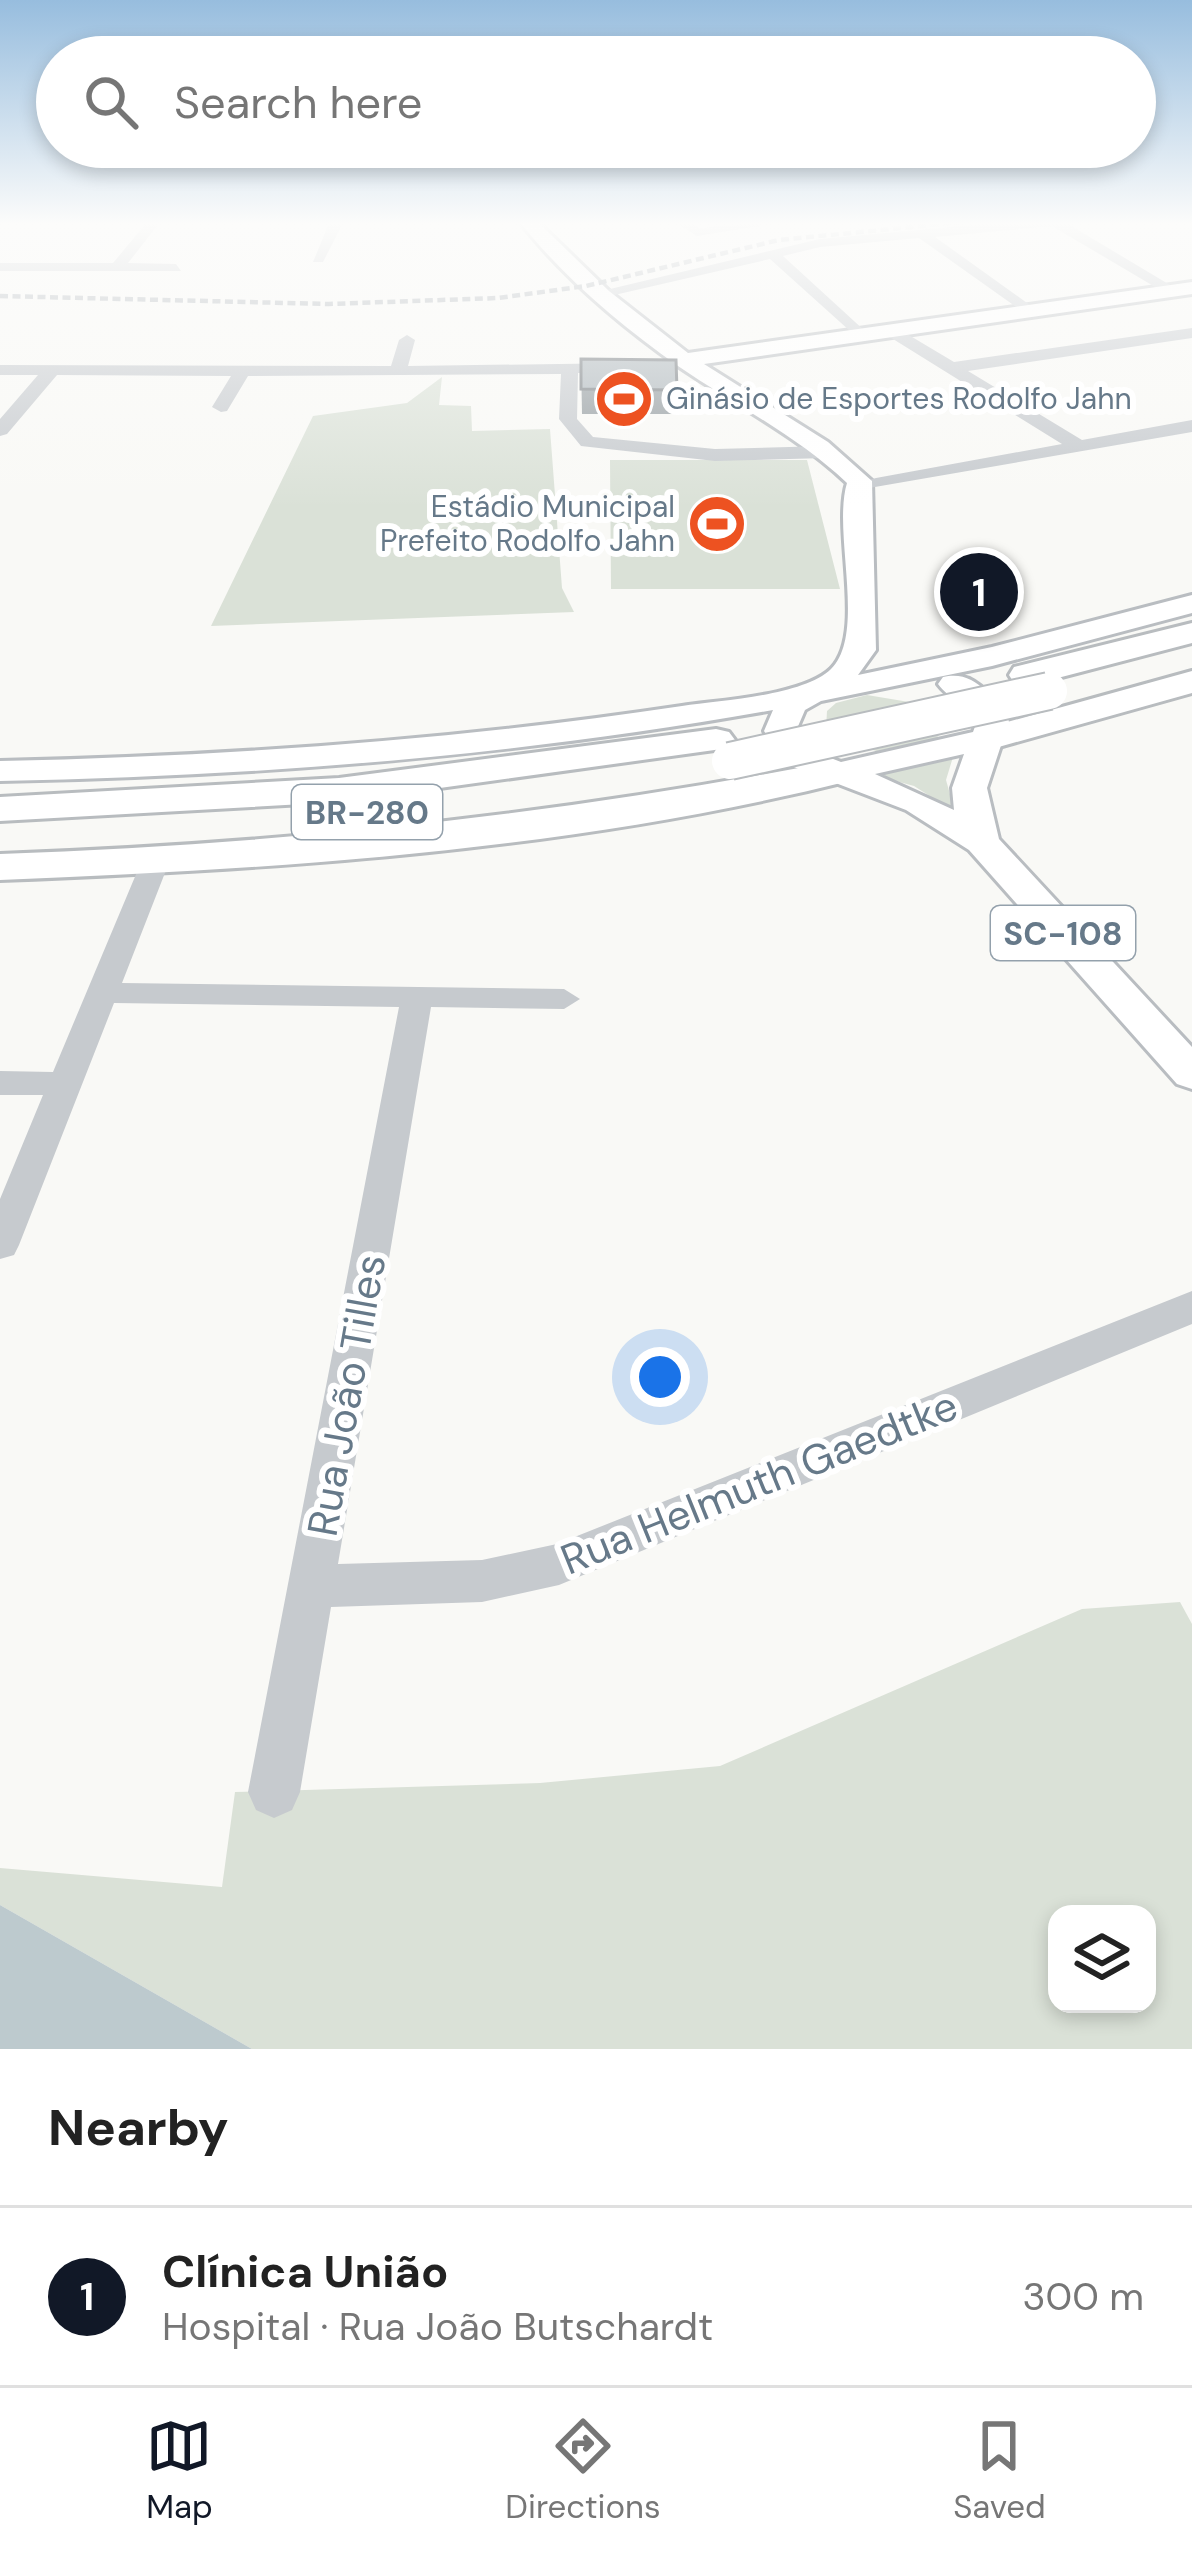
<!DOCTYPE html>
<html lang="en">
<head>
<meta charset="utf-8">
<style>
	body { margin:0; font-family:"DM Sans",sans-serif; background:#f6f6f6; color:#222 }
	.controls { position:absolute; right:36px; bottom:36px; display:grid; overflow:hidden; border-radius:24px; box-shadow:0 6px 18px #0003 }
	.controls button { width:108px; height:108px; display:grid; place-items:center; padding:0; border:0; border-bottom:3px solid #e0e0e0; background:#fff; color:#222; font:60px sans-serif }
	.you { position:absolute; left:660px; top:1377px; width:42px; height:42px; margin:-30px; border:9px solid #fff; border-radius:50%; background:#1a73e8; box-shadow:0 0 0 18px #1a73e833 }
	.badge { display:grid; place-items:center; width:78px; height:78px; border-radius:50%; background:#111827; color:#fff; font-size:39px; font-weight:700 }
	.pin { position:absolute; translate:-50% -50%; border:6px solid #fff; box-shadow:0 3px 12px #0006 }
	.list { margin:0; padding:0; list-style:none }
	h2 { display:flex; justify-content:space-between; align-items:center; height:156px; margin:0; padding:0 48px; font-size:51px }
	h2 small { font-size:39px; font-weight:400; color:#767676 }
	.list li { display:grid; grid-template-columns:78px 1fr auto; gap:36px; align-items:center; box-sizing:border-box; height:180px; padding:0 48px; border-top:3px solid #e0e0e0 }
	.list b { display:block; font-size:45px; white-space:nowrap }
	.list p { margin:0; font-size:39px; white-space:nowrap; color:#767676 }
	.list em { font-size:39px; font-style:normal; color:#767676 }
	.icon { flex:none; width:66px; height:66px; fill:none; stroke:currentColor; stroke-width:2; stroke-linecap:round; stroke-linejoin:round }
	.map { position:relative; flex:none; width:1192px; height:2049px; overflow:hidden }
	.search { position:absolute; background:#fff; box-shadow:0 6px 18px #0003; left:36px; right:36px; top:36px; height:132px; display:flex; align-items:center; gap:30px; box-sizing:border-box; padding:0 42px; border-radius:66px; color:#767676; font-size:45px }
	.sheet { height:336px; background:#fff }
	nav { display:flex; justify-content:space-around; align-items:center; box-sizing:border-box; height:168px; border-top:3px solid #e0e0e0; background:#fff; font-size:33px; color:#767676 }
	nav a { display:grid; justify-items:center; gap:6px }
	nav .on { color:#111827 }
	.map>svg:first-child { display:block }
</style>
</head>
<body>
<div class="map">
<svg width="1192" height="2049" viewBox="0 0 1192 2049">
	<rect width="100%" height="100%" fill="#f9f9f6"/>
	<path fill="#dae1d7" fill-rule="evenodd" d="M 442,377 L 439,405 L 471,406 L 472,431 L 550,429 L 562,588 L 574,612 L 211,626 L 313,416 L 407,403 Z
		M 610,460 L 807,460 L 840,589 L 611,589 Z
		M 867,695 L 921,704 L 942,731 C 917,770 856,750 826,729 L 827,711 L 836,703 Z
		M 953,757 L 946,780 L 955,812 L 914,786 L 874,775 Z
		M 1180,1602 L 1192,1624 L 1192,2049 L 252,2049 L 0,1905 L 0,1868 L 222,1887 L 235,1792 L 540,1783 L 720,1766 L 1082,1609 ZM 1057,1914 L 1147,1914 L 1147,2004 L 1057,2004 Z"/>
	<path fill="#bdcace" d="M 0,1905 L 252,2049 L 0,2049 Z"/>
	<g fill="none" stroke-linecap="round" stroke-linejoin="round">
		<g stroke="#b9bdc1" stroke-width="6">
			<path id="major" d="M 519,221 L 537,221 L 609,291 L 688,353 L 1192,282 L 1192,294 L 704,364 L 828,442 L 872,481 L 876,650 L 858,675 L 992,647 L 1192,595 L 1192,613 L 992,666 L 821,701 L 805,710 L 796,731 L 810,750 L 841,762 L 973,732 L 977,721 C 966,704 949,699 938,684 L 943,677 C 975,669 993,698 1009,721 L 987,788 L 999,839 L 1192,1047 L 1192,1089 L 1177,1084 L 969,850 L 906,810 L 786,764 L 764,731 L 773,710 C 517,756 259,776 0,781 L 0,761 C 229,756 456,740 682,706 C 721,700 803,696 831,669 C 867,633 832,532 847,483 C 796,435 735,405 678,366 C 620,325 563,277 519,221 ZM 964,754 L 952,788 L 954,810 L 875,774 Z"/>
		</g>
		<g stroke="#b8bcbf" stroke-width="6">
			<path id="highway" d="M 1192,623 L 1192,643 L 1027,686 L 1014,683 L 1009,675 L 1014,667 Z
				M 1192,671 L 1192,693 L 988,750 L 975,747 L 969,739 L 975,731 Z
				M 716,729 L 729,732 L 735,740 L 729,748 L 339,802 L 0,821 L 0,797 L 339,778 Z
				M 835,761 L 849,765 L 855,773 L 849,781 C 573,850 283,869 0,880 L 0,854 C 281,844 559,815 835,761 Z"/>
		</g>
		<path fill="#c6cace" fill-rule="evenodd" d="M 148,221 L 161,221 L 128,263 L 176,264 L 181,271 L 0,271 L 0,263 L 113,263 Z
			M 330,221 L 344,221 L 323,262 L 313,262 Z
			M 673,221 L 689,221 L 699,228 L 790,221 L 697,236 Z
			M 1016,221 L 1070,221 L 1068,224 L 1180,291 L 1167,294 L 1052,226 L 935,237 L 1034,308 L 1037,311 L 1029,316 L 919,238 L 820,247 L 783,256 L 866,332 L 868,335 L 860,340 L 770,259 L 597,299 L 589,294 L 820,239 Z
			M 885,328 L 897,328 L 954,362 L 1192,328 L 1192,338 L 968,371 L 1082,440 L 1192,420 L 1192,432 L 869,488 L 869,480 L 876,478 L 1062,444 L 885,334 Z
			M 407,335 L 415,340 L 408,366 L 628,363 L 628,371 L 622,372 L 578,373 L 577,419 L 593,437 L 715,449 L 826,446 L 835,452 L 826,458 L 715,461 L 581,446 L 559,419 L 561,374 L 248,376 L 227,411 L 221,412 L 212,407 L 231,376 L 57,375 L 7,434 L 0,436 L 0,419 L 38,375 L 0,375 L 0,365 L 391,366 L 399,340 Z
			M 156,851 L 170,860 L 122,983 L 564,989 L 580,999 L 564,1009 L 431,1007 L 338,1564 L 482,1560 L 557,1544 L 1192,1291 L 1192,1324 L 559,1585 L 482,1602 L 331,1607 L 300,1792 L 292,1810 L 274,1818 L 256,1810 L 248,1792 L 399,1007 L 114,1003 L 19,1245 L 14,1255 L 0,1259 L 0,1199 L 43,1095 L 0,1095 L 0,1071 L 53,1072 L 142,860 Z"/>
		<use href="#major" fill="#fff" fill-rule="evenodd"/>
		<use href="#highway" fill="#fff" fill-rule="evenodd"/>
		<path stroke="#a6adb3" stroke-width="4.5" stroke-dasharray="8 4.5" stroke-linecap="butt" d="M 0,296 L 329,304 L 498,298 L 586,286 L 779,240 L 972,221"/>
		<g stroke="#b8bcbf" stroke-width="40" stroke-linecap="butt">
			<path id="highway-bridge" d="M 730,761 L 1049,691"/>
		</g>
		<use href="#highway-bridge" stroke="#fff" stroke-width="36"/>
	</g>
	<path fill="#959da1" d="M 581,359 L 677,390 L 677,414 L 582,414 Z"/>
	<path fill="#adb6bb" stroke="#797f83" stroke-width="3" d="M 581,359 L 676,360 L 677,390 L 581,389 Z"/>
	<linearGradient id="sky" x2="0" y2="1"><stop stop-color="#97bdde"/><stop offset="0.44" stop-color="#fcfcfb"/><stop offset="1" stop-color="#fcfcfb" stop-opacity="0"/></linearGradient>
	<rect width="1192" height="508" fill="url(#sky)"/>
	<defs>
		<g id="stadium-disc" transform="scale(3)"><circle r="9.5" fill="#ed5221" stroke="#fff"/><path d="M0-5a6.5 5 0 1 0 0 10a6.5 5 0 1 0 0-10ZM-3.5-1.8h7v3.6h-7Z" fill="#fff"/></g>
	</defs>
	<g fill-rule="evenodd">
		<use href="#stadium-disc" x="624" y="399"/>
		<use href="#stadium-disc" x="717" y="524"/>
	</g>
	<g text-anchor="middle" stroke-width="12" stroke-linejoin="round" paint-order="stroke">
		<g font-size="30" fill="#667989" stroke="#fff" text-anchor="start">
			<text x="666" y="409">Ginásio de Esportes Rodolfo Jahn</text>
			<text x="675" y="517" text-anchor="end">Estádio Municipal<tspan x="675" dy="34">Prefeito Rodolfo Jahn</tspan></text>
		</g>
		<g fill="#fff" stroke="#94a1ac" stroke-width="3">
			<rect x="292" y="785" width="150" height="54" rx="9"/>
			<rect x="991" y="906" width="144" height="54" rx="9"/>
		</g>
		<g font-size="33" font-weight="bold" fill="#667989">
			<text x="367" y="824">BR-280</text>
			<text x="1063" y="945">SC-108</text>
		</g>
		<g font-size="42" fill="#667989" stroke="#fff">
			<text transform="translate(346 1395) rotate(-80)" y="15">Rua João Tilles</text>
			<text transform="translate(759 1482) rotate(-22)" y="15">Rua Helmuth Gaedtke</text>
		</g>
	</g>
</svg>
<div class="controls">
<button><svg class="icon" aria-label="layers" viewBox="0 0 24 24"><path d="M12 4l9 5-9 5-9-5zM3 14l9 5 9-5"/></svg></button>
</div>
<div class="you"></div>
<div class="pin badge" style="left:979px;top:592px">1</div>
<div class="search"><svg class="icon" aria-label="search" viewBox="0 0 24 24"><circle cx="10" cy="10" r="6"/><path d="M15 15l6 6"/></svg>Search here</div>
</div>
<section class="sheet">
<h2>Nearby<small></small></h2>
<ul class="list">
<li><span class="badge">1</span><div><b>Clínica União</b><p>Hospital · Rua João Butschardt</p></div><em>300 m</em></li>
</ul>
</section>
<nav>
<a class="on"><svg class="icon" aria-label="map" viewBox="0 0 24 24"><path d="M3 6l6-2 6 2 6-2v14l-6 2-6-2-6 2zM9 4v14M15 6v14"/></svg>Map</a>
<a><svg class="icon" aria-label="directions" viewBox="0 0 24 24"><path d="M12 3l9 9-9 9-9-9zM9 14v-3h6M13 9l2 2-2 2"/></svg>Directions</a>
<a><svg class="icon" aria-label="saved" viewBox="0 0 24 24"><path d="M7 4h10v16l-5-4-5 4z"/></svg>Saved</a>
</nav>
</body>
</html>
